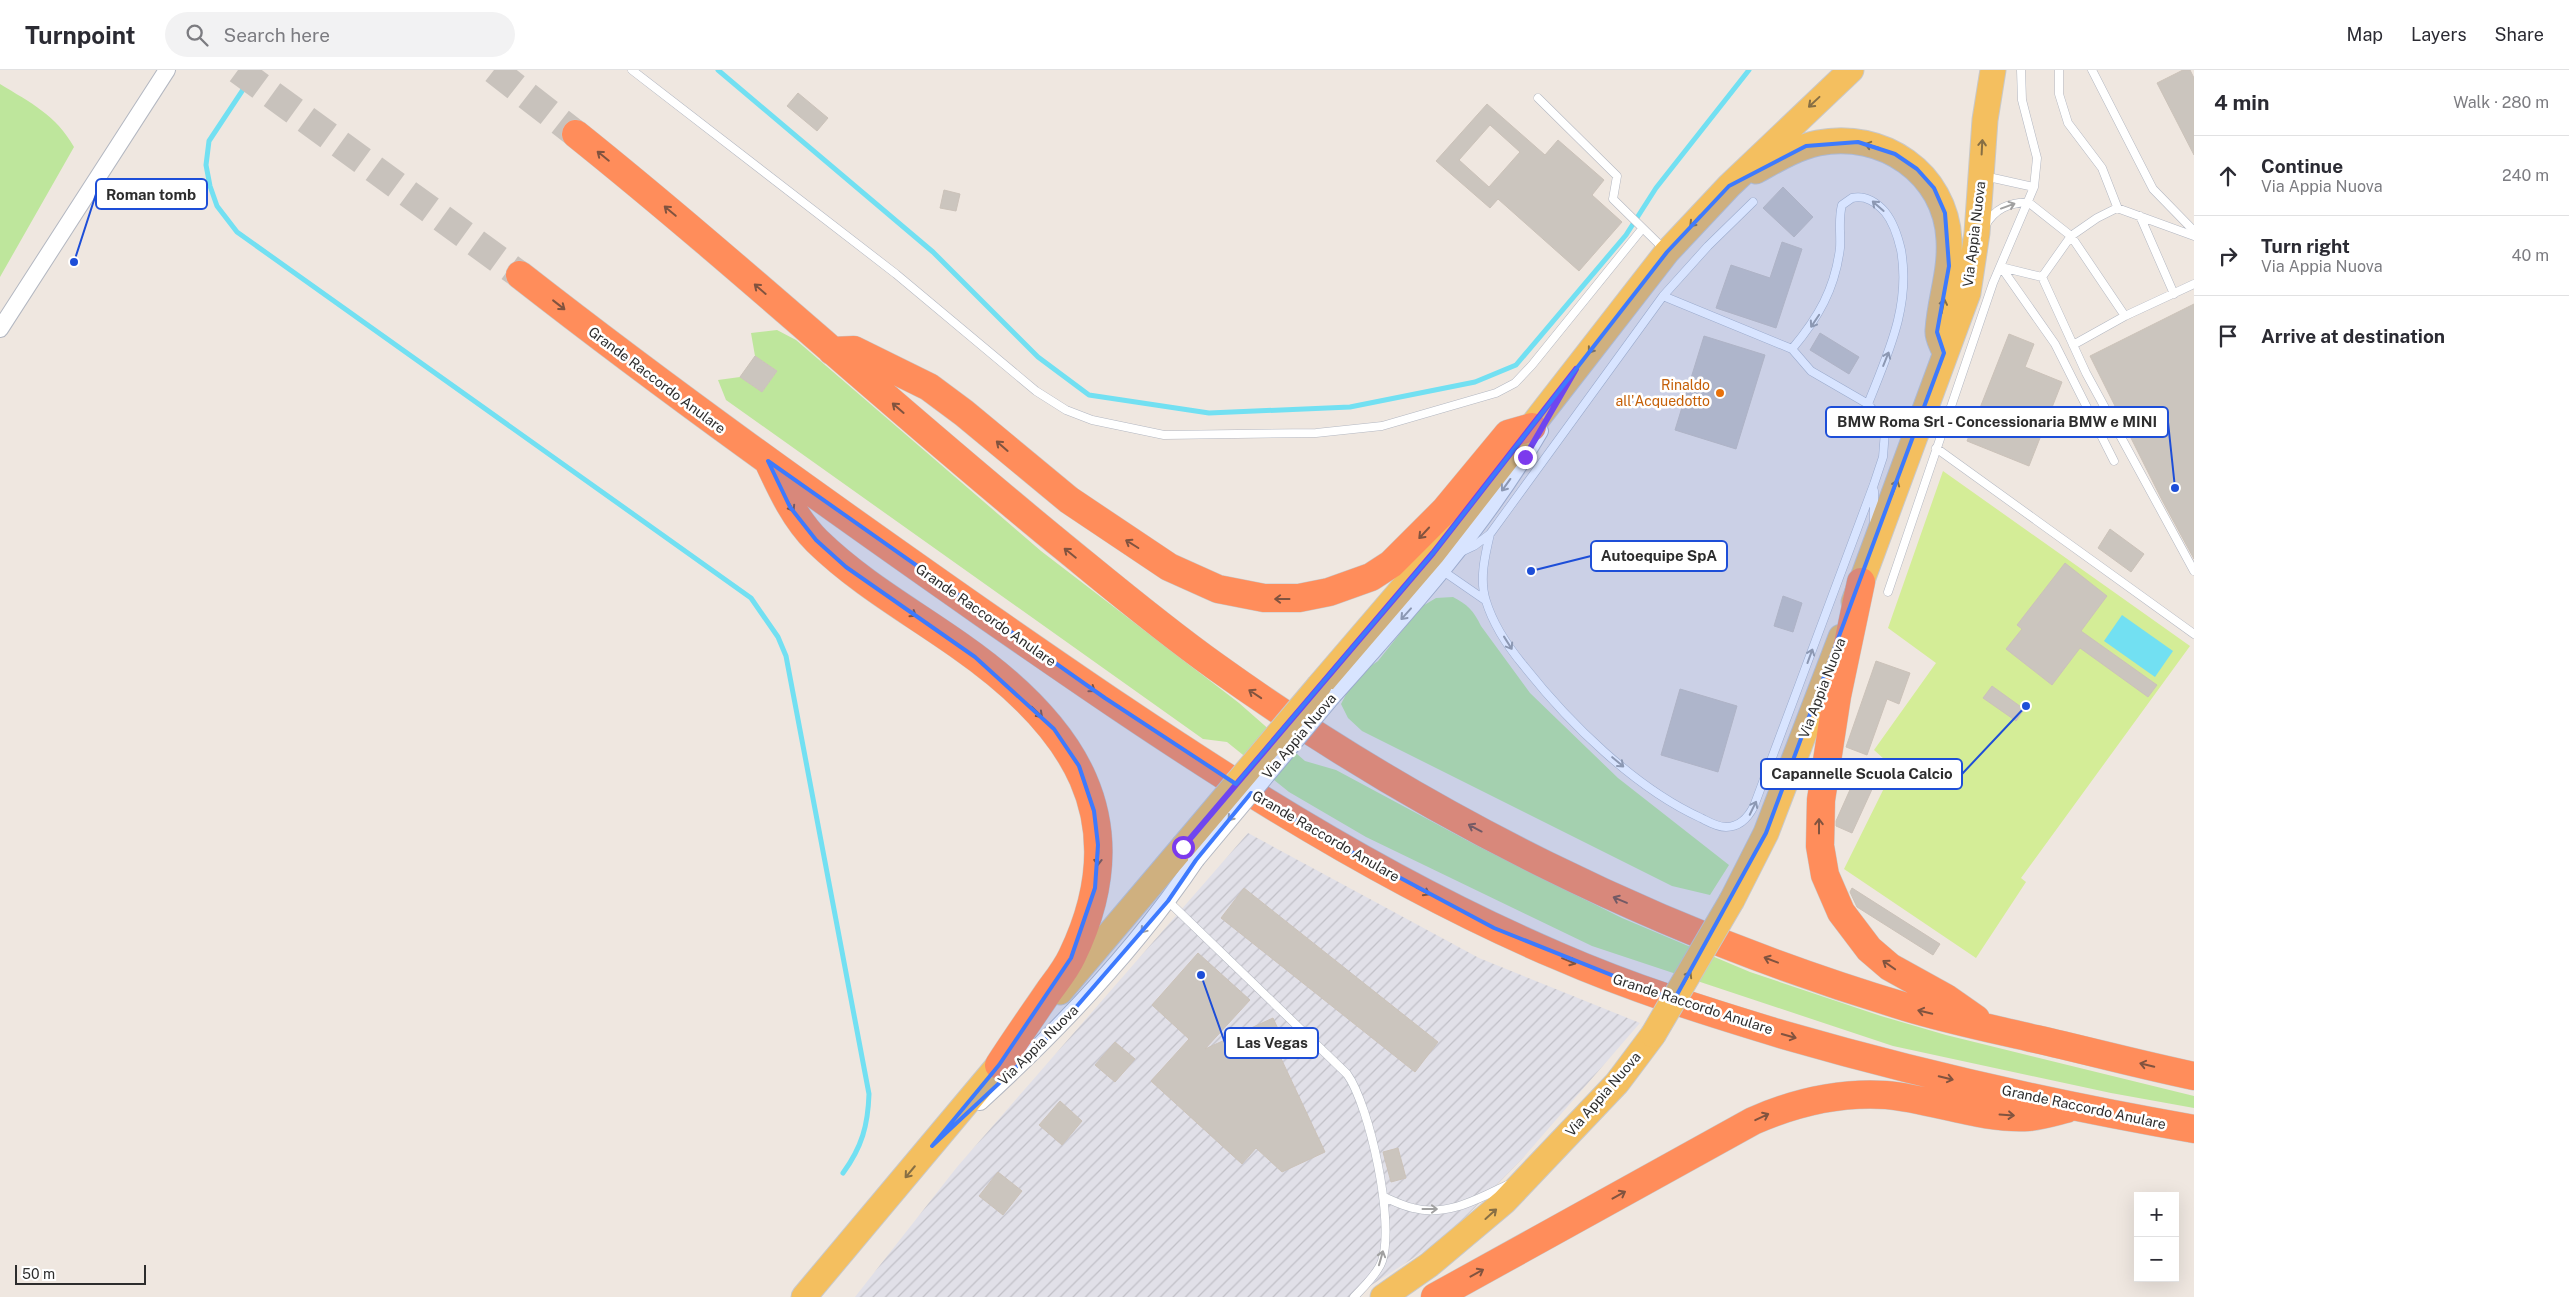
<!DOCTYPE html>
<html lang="en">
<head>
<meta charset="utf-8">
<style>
	body { margin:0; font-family:"Public Sans",sans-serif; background:#f2f2f3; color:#2b2b33 }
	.controls { position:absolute; right:15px; bottom:15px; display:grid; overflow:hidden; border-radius:0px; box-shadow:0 5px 20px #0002 }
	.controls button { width:45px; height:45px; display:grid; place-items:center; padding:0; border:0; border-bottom:1px solid #e1e1e2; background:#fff; color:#2b2b33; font:25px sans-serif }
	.scale { position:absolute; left:15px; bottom:12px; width:131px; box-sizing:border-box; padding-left:5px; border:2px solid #2d2d2d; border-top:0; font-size:14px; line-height:18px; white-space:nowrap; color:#2d2d2d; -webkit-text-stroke:4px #fff; paint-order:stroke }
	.stop { position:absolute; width:15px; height:15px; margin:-11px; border:4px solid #7c3aed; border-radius:50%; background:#fff }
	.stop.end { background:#7c3aed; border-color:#fff; box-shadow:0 1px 5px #0008 }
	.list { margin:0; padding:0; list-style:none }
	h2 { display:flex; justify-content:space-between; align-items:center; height:65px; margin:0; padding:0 20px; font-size:21px }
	h2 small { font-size:16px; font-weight:400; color:#7c7c81 }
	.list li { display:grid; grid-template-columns:32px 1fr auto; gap:15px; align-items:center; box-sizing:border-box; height:80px; padding:0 20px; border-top:1px solid #e1e1e2 }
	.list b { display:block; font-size:19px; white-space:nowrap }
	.list p { margin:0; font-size:16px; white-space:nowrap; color:#7c7c81 }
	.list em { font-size:16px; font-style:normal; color:#7c7c81 }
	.icon { flex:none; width:28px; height:28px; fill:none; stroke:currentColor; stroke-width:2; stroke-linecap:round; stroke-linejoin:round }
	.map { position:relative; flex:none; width:2194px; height:1227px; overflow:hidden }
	header { display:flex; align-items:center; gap:30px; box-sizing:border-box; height:70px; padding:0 25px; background:#fff; border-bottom:1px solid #e1e1e2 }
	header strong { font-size:24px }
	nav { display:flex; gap:28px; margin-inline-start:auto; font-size:18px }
	.search { width:350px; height:45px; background:#f2f2f3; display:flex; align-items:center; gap:12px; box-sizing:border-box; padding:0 18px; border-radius:28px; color:#7c7c81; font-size:19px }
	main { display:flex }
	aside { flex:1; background:#fff }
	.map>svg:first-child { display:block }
</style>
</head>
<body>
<header>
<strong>Turnpoint</strong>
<div class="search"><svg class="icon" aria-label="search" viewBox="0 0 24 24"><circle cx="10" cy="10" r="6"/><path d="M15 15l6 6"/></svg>Search here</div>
<nav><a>Map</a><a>Layers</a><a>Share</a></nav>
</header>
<main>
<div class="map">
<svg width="2194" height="1227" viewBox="0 0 2194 1227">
	<defs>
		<pattern id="industrial-furrows" width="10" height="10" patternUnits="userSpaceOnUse" patternTransform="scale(1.25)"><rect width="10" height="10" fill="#e1e0e8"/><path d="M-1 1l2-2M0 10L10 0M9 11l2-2" fill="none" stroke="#c1c0c7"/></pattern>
	</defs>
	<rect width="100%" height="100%" fill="#efe7e0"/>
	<path fill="url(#industrial-furrows)" d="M 1248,763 L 1479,888 L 1640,953 L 1523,1088 L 1446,1167 L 1353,1227 L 855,1227 L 957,1097 Z"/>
	<path fill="#bee69c" d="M 0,14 C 31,33 56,45 74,77 L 0,207 Z
		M 777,260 L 796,270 L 1041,481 L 1239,633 L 1305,691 L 1336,700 L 1472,773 L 1622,848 L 1750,902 L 1881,946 L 1946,965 L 2194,1026 L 2194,1038 L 2111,1023 L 1893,976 L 1592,876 L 1366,767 L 1289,722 L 1227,672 L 1203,669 L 726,330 L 718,310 L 740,307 L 762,322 L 777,301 L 755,286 L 751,263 Z
		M 1453,527 C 1467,534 1474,541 1481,556 L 1530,623 L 1618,708 L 1729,795 L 1710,825 L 1672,816 L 1362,661 L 1348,648 L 1341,634 L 1355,607 L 1378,591 L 1421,537 L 1436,528 Z"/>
	<path fill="#d4ed97" d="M 1943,401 L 2190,576 L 2021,808 L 2026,812 L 1976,888 L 1844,799 L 1894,698 L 1874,680 L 1936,593 L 1888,558 Z"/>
	<path fill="#72e0f2" d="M 2122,545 L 2173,581 L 2155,607 L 2104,571 Z"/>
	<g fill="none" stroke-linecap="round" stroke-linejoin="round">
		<path stroke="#72e0f2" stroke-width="5" d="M 256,0 L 209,71 L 206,95 L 210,116 L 217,136 L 237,162 L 751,528 L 778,567 L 786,586 L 869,1024 C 868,1055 862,1077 843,1103
			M 718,0 L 933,182 L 1038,287 L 1089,325 L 1209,343 L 1350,337 L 1475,312 L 1516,295 L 1626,165 L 1656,118 L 1749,0"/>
	</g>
	<path fill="#cbc5be" stroke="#cbc2b9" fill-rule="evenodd" d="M 2183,0 L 2190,0 L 2194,8 L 2194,85 L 2157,13 Z
		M 798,23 L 828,48 L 817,61 L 787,36 Z
		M 1487,34 L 1545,85 L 1558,70 L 1604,110 L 1592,125 L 1622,152 L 1579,201 L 1498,129 L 1490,138 L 1436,91 ZM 1490,55 L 1520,82 L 1489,117 L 1459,90 Z
		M 1783,117 L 1813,147 L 1794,167 L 1763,138 Z
		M 944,120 L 960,124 L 956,141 L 940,138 Z
		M 1782,172 L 1802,179 L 1776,258 L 1716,238 L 1731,195 L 1770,208 Z
		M 2194,234 L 2194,489 L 2162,430 L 2090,286 Z
		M 1820,263 L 1859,287 L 1849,304 L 1810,280 Z
		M 2009,264 L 2034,274 L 2025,297 L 2062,312 L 2029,396 L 1967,371 Z
		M 1704,266 L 1765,285 L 1736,379 L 1675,360 Z
		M 755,286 L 777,301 L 762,322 L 740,307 Z
		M 2110,459 L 2144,484 L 2131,502 L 2098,478 Z
		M 2065,493 L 2107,526 L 2081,561 L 2157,615 L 2148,627 L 2080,578 L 2052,615 L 2006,579 L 2022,559 L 2017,555 Z
		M 1783,526 L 1802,533 L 1793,562 L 1774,556 Z
		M 1876,591 L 1910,603 L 1899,634 L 1887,629 L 1867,685 L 1846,677 Z
		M 1992,616 L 2024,639 L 2016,651 L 1983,628 Z
		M 1680,619 L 1737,636 L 1718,702 L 1661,685 Z
		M 1861,695 L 1879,704 L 1852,763 L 1836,756 L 1836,751 Z
		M 1244,818 L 1438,972 L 1415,1002 L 1221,848 Z
		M 1852,818 L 1940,874 L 1933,885 L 1857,837 L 1850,822 Z
		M 1198,883 L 1250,930 L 1205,979 L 1273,948 L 1279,961 L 1270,965 L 1325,1082 L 1282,1102 L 1256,1078 L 1242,1094 L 1151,1011 L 1189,969 L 1152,935 Z
		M 1115,972 L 1135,989 L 1115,1012 L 1095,995 Z
		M 1060,1031 L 1082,1051 L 1062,1075 L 1039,1055 Z
		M 1398,1078 L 1406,1108 L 1391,1112 L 1383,1082 Z
		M 998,1102 L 1022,1121 L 1003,1145 L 979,1126 Z"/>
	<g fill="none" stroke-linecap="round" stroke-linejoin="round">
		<path stroke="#c8c2bc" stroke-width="28" stroke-dasharray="28 14" stroke-linecap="butt" d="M 238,0 L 520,205
			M 494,0 L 576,64"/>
		<g stroke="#b3b7c1" stroke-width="9">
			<path id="lane" d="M 632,0 L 896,204 L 1036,321 L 1066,340 L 1092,350 L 1164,365 L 1316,363 L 1382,356 L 1496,323 L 1515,313 L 1532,295 L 1642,159
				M 2059,0 L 2059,24 L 2068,53 L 2102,98 L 2118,139
				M 2092,0 L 2153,119 L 2194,161
				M 1538,28 L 1617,106 L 1613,129 L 1664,179
				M 1984,106 L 2034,117
				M 2140,146 L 2174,224
				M 1985,156 C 1995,138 2009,133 2028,132 L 2071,166 L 2125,246 L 2194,214
				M 2194,166 L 2117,138 L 2097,148 L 2071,166 L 2042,207 L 2086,303 L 2194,501
				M 2001,197 L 2055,274 L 2114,391
				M 2001,197 L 2042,207
				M 2073,275 L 2125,246
				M 1792,279 C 1818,248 1835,219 1840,178 C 1841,164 1838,149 1842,135 L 1852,128 C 1866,125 1876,132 1885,142 C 1894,153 1898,167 1901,180 C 1911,236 1888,283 1868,334
				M 1936,378 L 2194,564
				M 1874,421 L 1874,451
				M 1490,464 C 1485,485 1479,510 1486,531 C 1493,554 1509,578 1524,596 C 1569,653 1635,718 1701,748 C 1709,752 1717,757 1726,757 C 1740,757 1748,748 1754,736 L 1874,414 L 1883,387 L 1885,361 L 1879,347 L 1868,334 L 1811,301 L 1792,279 L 1663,226
				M 1459,483 L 1474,476 L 1490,464 L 1663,226 L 1708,176 L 1753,132
				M 1443,501 L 1485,530
				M 1888,522 L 1993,213 L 2034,117 L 2037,88 L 2022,30 L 2021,0
				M 1168,831 L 1347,1004 C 1370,1036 1395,1153 1382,1191 C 1378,1203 1363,1218 1354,1227
				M 1384,1127 C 1393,1131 1403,1136 1413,1138 C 1447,1147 1478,1129 1507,1115"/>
		</g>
		<g stroke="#b3b7c1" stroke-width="18">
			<path id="street" d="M 0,259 L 167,0
				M 1332,627 C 1407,543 1483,459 1540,361
				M 980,1032 C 1059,960 1136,879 1196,790"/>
		</g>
		<g stroke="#c8c8c8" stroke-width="27">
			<path id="primary" d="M 1756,101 C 1776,90 1795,78 1818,73 C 1882,60 1946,103 1949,170 C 1951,202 1940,229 1938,260 C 1937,266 1941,273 1943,278
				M 1854,532 L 1968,223 L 1977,163 L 1985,50 L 1993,0
				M 1319,616 L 1433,483 L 1667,182 L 1729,116 L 1851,0
				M 1732,830 L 1766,763 L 1841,567
				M 1060,922 L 1183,777
				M 804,1227 L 1012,979
				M 1383,1227 L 1429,1195 L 1504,1132 L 1617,1013 L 1653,965"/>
		</g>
		<g stroke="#c8c8c8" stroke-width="29">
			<path id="highway" d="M 576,64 C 743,198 899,343 1065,478 C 1114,518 1163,559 1215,596 C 1424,746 1659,863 1906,937 C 1949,950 1993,959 2036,969 C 2089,981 2141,995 2194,1006
				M 520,205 C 671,323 827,434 984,544 C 1167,671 1352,798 1558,886 C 1631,918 1708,942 1784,965 C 1919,1004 2056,1035 2194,1059
				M 832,281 L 854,280 L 929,317 L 964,343 L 1069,430 L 1169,497 L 1218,519 L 1264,528 L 1299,528 L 1329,522 L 1371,507 L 1391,494 L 1445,440 L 1508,364 L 1532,357
				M 769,393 C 782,421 795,449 817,471 C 860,513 912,542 960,576 C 1073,655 1138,749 1072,886 C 1066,899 1057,910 1049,921 C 1032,946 1015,970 999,995
				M 1861,512 L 1837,626 L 1821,730 L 1820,776 L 1825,805 L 1841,842 L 1869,879 L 1890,897 L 1946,928 L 1976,949
				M 1435,1227 L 1753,1051 C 1796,1032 1839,1022 1886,1025 C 1933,1029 1981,1050 2029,1047 C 2041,1046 2054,1042 2066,1039"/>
		</g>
		<use href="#lane" stroke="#fff" stroke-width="8"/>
		<use href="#street" stroke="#fff" stroke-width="16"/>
		<use href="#primary" stroke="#f4bf5f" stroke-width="25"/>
		<use href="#highway" stroke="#ff8d5b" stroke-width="28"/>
		<g stroke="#b3b7c1" stroke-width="18" stroke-linecap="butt">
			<path id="street-bridge" d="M 1196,790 L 1332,627"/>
		</g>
		<g stroke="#c8c8c8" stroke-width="27" stroke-linecap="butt">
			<path id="primary-bridge" d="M 1183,777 L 1319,616
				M 1653,965 L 1732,830"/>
		</g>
		<use href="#street-bridge" stroke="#fff" stroke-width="16"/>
		<use href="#primary-bridge" stroke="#f4bf5f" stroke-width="25"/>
	</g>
	<defs><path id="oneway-shaft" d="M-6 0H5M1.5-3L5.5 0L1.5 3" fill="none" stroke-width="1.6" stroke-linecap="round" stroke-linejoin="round" transform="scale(1.25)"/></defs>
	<g stroke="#876f44">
		<use href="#oneway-shaft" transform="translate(1814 32) rotate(137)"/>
		<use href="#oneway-shaft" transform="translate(1872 76) rotate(-164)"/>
		<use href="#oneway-shaft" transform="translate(1982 77) rotate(-87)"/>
		<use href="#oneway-shaft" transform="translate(1695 151) rotate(133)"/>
		<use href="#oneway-shaft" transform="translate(1943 236) rotate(-79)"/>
		<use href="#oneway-shaft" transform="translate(1593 277) rotate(127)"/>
		<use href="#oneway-shaft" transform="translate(1895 417) rotate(-70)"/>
		<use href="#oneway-shaft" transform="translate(1687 908) rotate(-60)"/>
		<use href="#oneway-shaft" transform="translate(910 1102) rotate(130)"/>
		<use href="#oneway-shaft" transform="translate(1491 1144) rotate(-42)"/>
	</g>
	<g stroke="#81533f">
		<use href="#oneway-shaft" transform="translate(603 86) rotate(-141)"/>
		<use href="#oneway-shaft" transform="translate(670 141) rotate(-140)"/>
		<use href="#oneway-shaft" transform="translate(760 219) rotate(-139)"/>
		<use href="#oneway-shaft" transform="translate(559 235) rotate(38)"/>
		<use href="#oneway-shaft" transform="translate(898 338) rotate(-139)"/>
		<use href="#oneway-shaft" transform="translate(1002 376) rotate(-139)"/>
		<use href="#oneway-shaft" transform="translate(790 435) rotate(59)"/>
		<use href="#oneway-shaft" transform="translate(1424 463) rotate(133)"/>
		<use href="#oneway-shaft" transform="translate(1132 474) rotate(-148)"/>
		<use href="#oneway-shaft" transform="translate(1070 483) rotate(-141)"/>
		<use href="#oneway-shaft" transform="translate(1282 529) rotate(180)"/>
		<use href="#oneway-shaft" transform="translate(910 542) rotate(34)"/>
		<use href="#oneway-shaft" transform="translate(1089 617) rotate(35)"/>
		<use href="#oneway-shaft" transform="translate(1255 624) rotate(-146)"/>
		<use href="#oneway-shaft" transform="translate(1037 642) rotate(44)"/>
		<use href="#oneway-shaft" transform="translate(1819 756) rotate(-90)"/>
		<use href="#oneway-shaft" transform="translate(1475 758) rotate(-152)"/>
		<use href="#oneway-shaft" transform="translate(1098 788) rotate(91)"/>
		<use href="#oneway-shaft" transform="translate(1423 821) rotate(28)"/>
		<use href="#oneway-shaft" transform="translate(1620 830) rotate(-157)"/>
		<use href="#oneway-shaft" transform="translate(1771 890) rotate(-159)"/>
		<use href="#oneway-shaft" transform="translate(1569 891) rotate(22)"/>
		<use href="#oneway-shaft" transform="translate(1889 895) rotate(-145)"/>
		<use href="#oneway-shaft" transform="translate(1925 942) rotate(-166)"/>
		<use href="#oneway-shaft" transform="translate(1789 966) rotate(16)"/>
		<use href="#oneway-shaft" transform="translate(2147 995) rotate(-166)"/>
		<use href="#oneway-shaft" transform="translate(1946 1008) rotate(14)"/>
		<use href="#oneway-shaft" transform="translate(2007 1045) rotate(4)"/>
		<use href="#oneway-shaft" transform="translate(1762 1047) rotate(-25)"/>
		<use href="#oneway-shaft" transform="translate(1619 1125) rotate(-29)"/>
		<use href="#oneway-shaft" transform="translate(1477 1203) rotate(-29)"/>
	</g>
	<g stroke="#a0a0a0">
		<use href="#oneway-shaft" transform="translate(1878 136) rotate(-139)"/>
		<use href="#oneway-shaft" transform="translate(2008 136) rotate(-20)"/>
		<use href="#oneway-shaft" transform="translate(1815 251) rotate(124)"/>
		<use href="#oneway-shaft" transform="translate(1886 289) rotate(-68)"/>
		<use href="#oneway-shaft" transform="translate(1506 415) rotate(126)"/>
		<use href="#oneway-shaft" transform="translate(1406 544) rotate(132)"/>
		<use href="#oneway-shaft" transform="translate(1508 573) rotate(58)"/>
		<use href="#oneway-shaft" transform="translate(1810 586) rotate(-70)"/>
		<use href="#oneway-shaft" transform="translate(1618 692) rotate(40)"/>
		<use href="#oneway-shaft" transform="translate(1753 738) rotate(-64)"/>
		<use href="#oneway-shaft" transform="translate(1233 745) rotate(130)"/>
		<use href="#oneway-shaft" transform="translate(1146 857) rotate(131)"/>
		<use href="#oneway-shaft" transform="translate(1430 1139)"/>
		<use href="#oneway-shaft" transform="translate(1381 1188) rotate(-74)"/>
	</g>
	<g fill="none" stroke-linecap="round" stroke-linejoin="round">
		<path stroke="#7c3aed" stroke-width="6" d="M 1183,777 L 1433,483 L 1576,299 L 1525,387"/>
	</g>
	<path fill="#3d7afe" fill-opacity="0.2" stroke="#3d7afe" stroke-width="4" stroke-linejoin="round" d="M 1858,72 L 1895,84 L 1917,99 L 1934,118 L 1945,143 L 1949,196 L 1937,262 L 1944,283 L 1766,763 L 1674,930 L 1494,858 L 1322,766 L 1251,723 L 1196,790 L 1168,831 L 1058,958 L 932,1076 L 999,995 L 1071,888 L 1095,818 L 1098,775 L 1094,741 L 1079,696 L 1054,659 L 975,587 L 846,497 L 816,470 L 790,437 L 768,391 L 1105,628 L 1236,714 L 1433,483 L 1667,182 L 1729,116 L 1806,76 Z"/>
	<circle fill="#e8710a" stroke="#fff" stroke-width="2" cx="1720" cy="323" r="5"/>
	<g text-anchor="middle" stroke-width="5" stroke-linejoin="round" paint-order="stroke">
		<g font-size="14" fill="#2d2d2d" stroke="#fff">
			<text transform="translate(1974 164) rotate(-83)" y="5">Via Appia Nuova</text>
			<text transform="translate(657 310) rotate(37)" y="5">Grande Raccordo Anulare</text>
			<text transform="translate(986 545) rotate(35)" y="5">Grande Raccordo Anulare</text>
			<text transform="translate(1822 618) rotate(-69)" y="5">Via Appia Nuova</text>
			<text transform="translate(1299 666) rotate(-50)" y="5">Via Appia Nuova</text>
			<text transform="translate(1326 766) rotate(30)" y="5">Grande Raccordo Anulare</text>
			<text transform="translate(1693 934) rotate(18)" y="5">Grande Raccordo Anulare</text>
			<text transform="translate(1038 975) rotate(-45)" y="5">Via Appia Nuova</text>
			<text transform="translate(1603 1024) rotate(-49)" y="5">Via Appia Nuova</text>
			<text transform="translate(2084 1037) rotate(12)" y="5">Grande Raccordo Anulare</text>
		</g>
		<g font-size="14" fill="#c56008" stroke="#fff" text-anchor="end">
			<text x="1710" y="320">Rinaldo<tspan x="1710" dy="16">all'Acquedotto</tspan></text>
		</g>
	</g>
	<path fill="none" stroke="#1d4ed8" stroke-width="2" d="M74 192L96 124M2175 418L2168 352M1531 501L1591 486M2026 636L1962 704M1201 905L1225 973"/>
	<g fill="#1d4ed8" stroke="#fff" stroke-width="2">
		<circle cx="74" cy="192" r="5"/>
		<circle cx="2175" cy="418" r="5"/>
		<circle cx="1531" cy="501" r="5"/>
		<circle cx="2026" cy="636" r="5"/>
		<circle cx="1201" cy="905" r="5"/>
	</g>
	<g fill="#fff" stroke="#1d4ed8" stroke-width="2">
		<rect x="96" y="109" width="111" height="30" rx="5"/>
		<rect x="1826" y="337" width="342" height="30" rx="5"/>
		<rect x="1591" y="471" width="136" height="30" rx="5"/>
		<rect x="1761" y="689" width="201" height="30" rx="5"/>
		<rect x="1225" y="958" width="93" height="30" rx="5"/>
	</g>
	<g font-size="15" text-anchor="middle" font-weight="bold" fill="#2d2d2d">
		<text x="151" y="130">Roman tomb</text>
		<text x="1997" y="357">BMW Roma Srl - Concessionaria BMW e MINI</text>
		<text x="1659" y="491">Autoequipe SpA</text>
		<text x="1862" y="709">Capannelle Scuola Calcio</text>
		<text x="1272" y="978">Las Vegas</text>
	</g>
</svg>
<div class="controls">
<button>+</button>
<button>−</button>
</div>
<div class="scale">50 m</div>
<div class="stop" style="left:1183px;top:777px"></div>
<div class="stop end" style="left:1525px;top:387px"></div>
</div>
<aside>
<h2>4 min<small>Walk · 280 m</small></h2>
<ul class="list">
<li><svg class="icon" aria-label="ahead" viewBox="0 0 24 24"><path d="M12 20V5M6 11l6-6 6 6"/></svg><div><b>Continue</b><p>Via Appia Nuova</p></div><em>240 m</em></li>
<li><svg class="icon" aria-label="right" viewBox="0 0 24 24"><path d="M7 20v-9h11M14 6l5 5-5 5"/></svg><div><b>Turn right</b><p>Via Appia Nuova</p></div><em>40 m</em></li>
<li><svg class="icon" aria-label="arrive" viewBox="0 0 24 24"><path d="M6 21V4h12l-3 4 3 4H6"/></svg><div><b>Arrive at destination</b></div></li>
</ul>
</aside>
</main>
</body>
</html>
